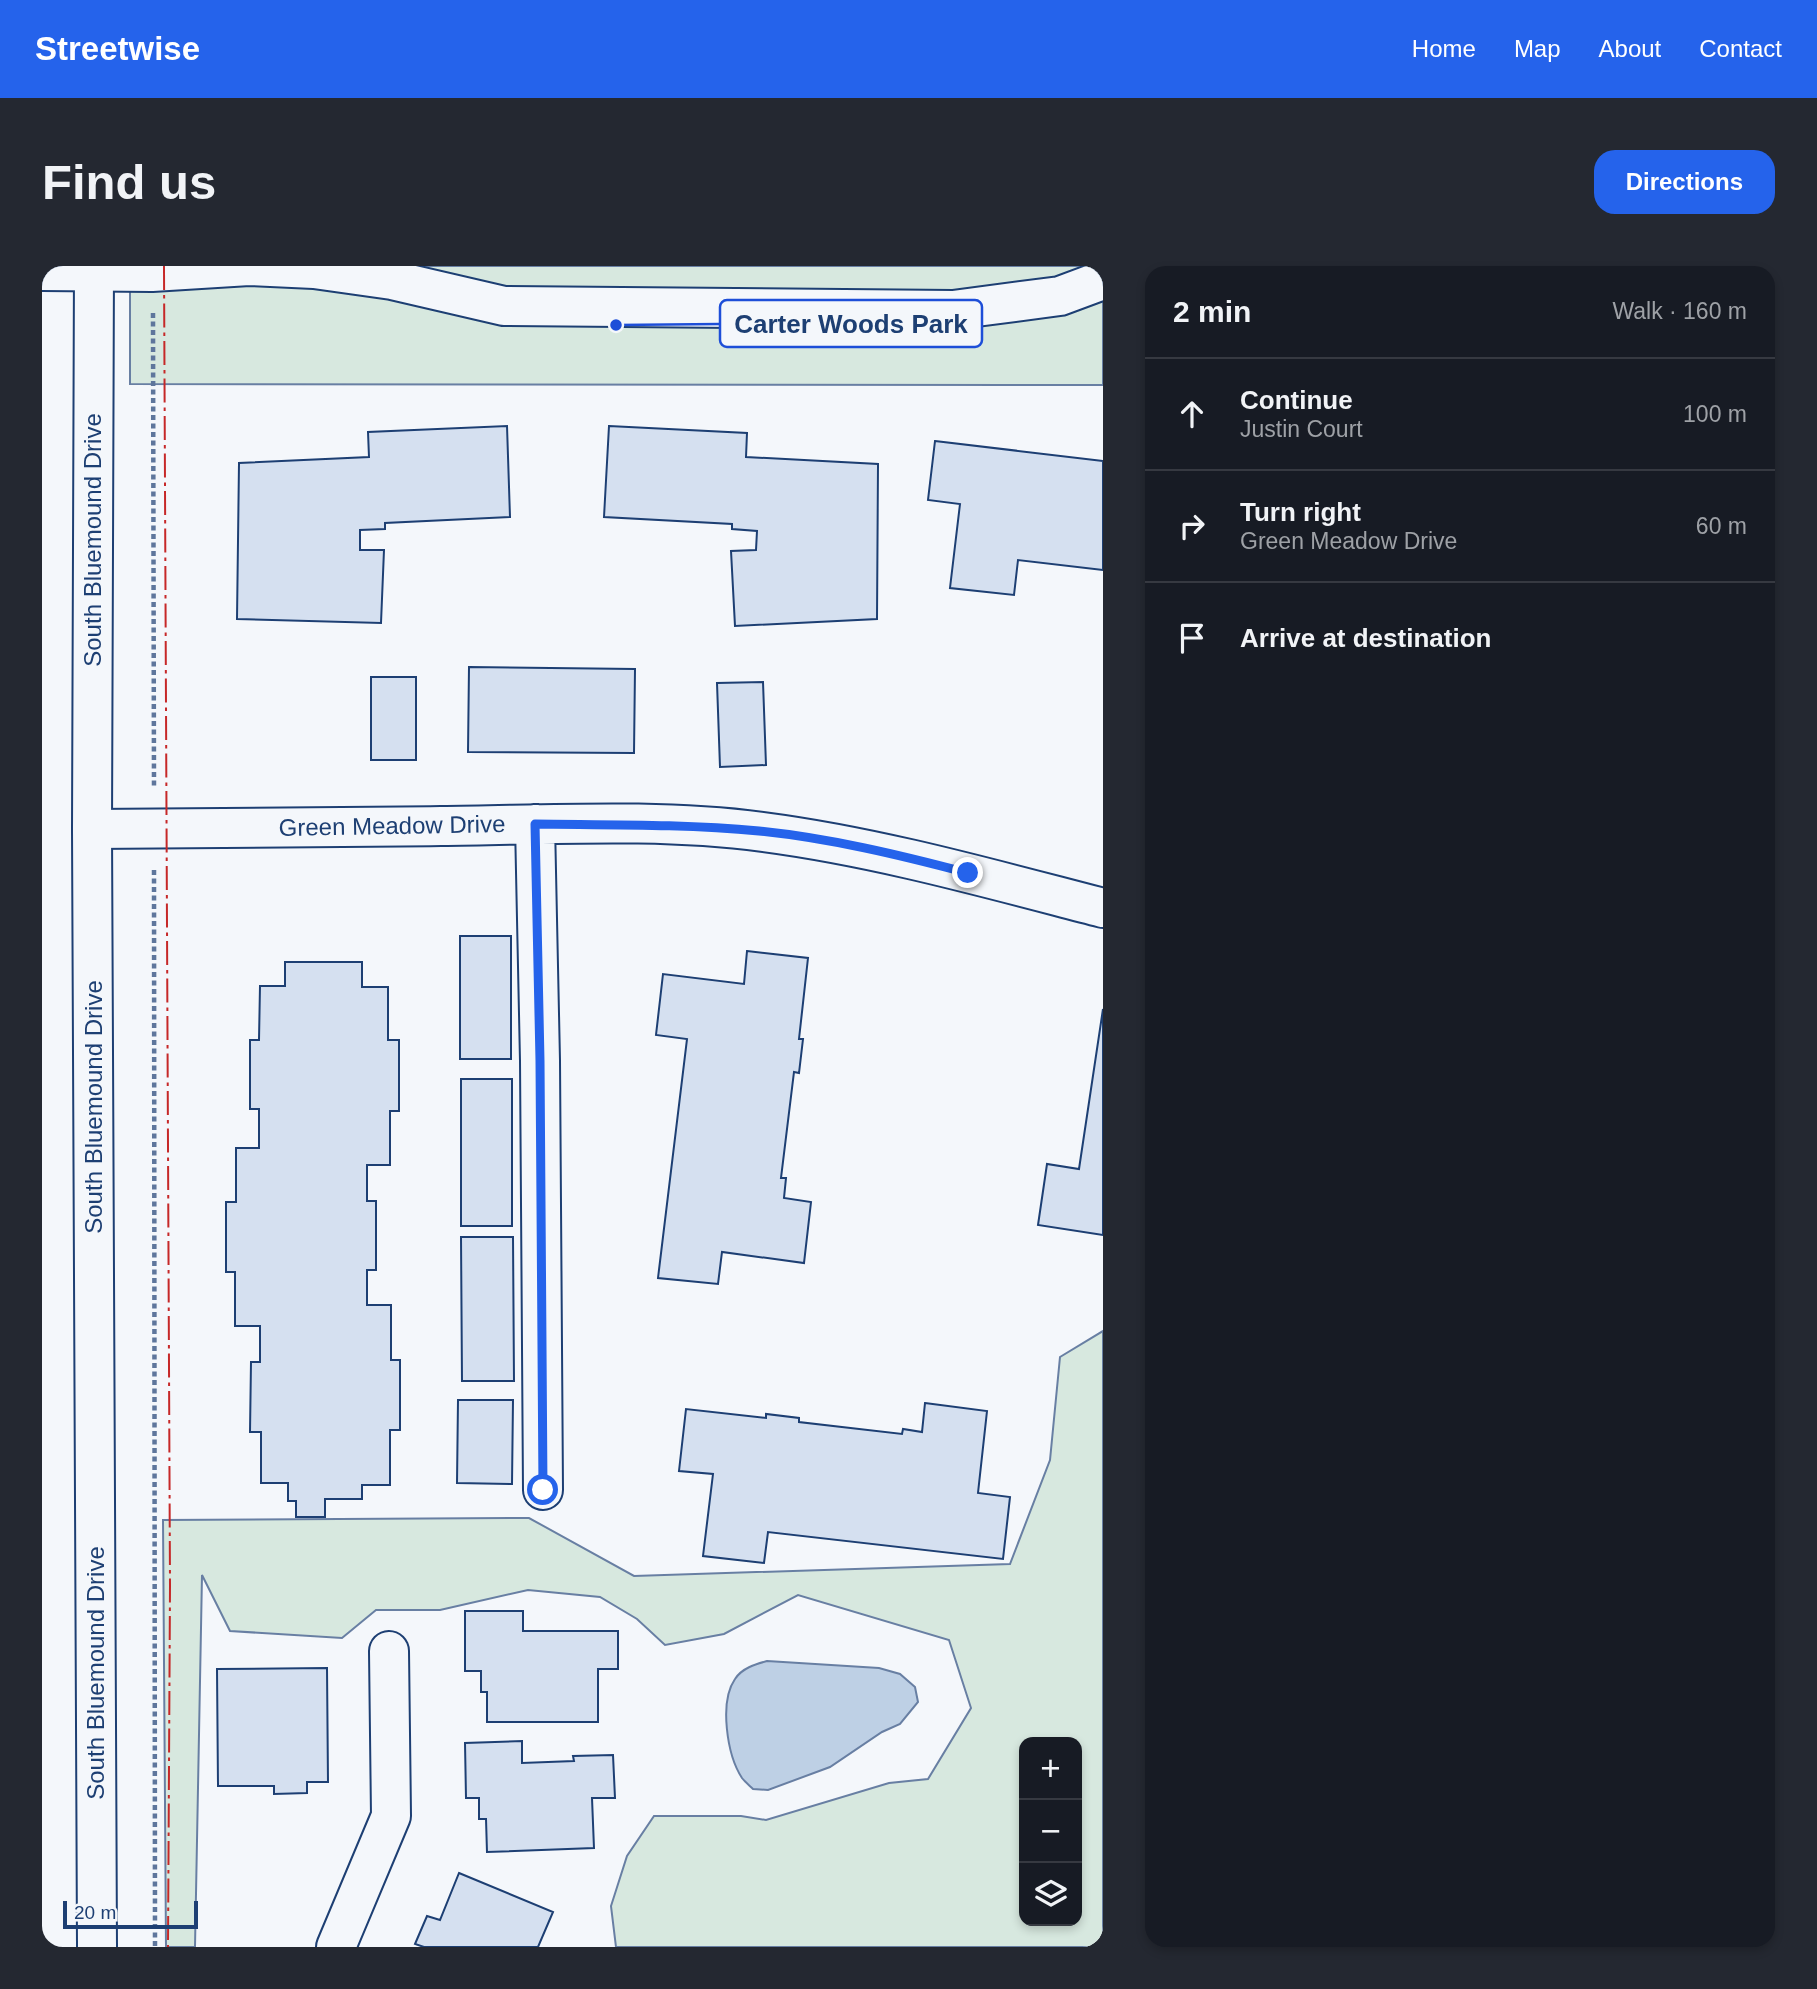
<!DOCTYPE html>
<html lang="en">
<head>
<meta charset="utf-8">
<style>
	body { margin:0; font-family:Arial,sans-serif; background:#242831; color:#f1f3f6 }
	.controls { position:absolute; right:21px; bottom:21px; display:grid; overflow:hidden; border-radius:14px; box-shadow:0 4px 10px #0003 }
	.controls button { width:63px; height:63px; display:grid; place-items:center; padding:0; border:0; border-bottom:2px solid #363941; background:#171b24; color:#f1f3f6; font:35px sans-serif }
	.scale { position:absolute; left:21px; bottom:18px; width:135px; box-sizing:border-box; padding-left:7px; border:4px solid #1d3f73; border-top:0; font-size:19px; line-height:24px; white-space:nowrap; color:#1d3f73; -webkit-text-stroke:5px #f4f7fb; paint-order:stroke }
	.stop { position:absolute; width:21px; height:21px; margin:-16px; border:5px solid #2563eb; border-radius:50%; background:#fff }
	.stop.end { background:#2563eb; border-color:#fff; box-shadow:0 2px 7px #0008 }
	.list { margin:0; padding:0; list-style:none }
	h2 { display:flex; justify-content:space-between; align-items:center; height:91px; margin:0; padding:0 28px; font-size:30px }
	h2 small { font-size:23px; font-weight:400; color:#9ea1a6 }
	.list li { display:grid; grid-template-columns:46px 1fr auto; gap:21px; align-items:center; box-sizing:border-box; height:112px; padding:0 28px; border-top:2px solid #363941 }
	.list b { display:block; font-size:26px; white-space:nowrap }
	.list p { margin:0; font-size:23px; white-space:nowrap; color:#9ea1a6 }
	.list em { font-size:23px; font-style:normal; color:#9ea1a6 }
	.icon { flex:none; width:38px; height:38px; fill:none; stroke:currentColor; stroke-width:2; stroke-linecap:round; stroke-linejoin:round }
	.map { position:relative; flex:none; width:1061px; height:1681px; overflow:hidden; border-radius:21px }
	header { display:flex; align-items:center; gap:42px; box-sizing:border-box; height:98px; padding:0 35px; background:#2563eb; color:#fff }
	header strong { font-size:33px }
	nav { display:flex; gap:38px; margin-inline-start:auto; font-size:24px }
	.intro { display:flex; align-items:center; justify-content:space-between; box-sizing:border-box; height:168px; padding:0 42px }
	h1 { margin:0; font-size:49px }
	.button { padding:18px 32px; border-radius:21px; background:#2563eb; color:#fff; font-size:24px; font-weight:700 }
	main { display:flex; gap:42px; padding:0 42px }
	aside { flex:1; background:#171b24; border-radius:21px; box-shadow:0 4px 10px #0003 }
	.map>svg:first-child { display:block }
</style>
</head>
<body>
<header>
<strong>Streetwise</strong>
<nav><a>Home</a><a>Map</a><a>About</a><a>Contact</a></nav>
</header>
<div class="intro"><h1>Find us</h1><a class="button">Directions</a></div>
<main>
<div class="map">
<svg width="1061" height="1681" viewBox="0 0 1061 1681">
	<rect width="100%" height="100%" fill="#f4f7fb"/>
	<path fill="#d7e8df" stroke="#687fa3" stroke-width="2" fill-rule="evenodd" d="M 88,0 L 1061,0 L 1061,119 L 88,118 Z
		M 1061,1065 L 1061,1681 L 574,1681 L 569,1640 L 585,1590 L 612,1550 L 699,1550 L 724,1554 L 847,1517 L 886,1513 L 929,1442 L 907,1374 L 756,1329 L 682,1368 L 623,1379 L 595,1353 L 558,1331 L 486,1324 L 398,1344 L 334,1344 L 300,1372 L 188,1365 L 160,1309 L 153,1681 L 124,1681 L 121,1254 L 487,1252 L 592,1310 L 968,1298 L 1008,1194 L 1018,1091 ZM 982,1476 L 1035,1476 L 1035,1655 L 982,1655 Z"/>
	<path fill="#bed0e5" stroke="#687fa3" stroke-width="2" d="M 725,1395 L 837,1402 L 858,1408 L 873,1421 L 876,1436 L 858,1458 L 840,1466 L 788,1501 L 726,1524 L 711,1523 C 708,1520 703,1516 700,1512 C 685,1489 677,1436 693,1413 C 700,1402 714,1398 725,1395 Z"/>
	<path fill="#d5e0f0" stroke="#1d3f73" stroke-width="2" d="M 465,160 L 468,251 L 343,257 L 343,263 L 318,264 L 318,284 L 342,284 L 339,357 L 195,353 L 197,197 L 327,191 L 326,166 Z
		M 567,160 L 705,167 L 704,191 L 836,198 L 835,353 L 693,360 L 689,285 L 714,284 L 715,265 L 690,263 L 690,258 L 562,251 Z
		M 893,175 L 1061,195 L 1061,304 L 976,294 L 972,329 L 908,322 L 918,238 L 886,234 Z
		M 427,401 L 593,403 L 592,487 L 426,486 Z
		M 329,411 L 374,411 L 374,494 L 329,494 Z
		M 721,416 L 724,499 L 678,501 L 675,417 Z
		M 418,670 L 469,670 L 469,793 L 418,793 Z
		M 705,685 L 766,692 L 757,773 L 761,773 L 757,807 L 752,806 L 739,912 L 744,912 L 742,932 L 769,936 L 762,997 L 680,986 L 676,1018 L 616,1012 L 645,773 L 614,769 L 621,708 L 702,718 Z
		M 243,696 L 320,696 L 320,721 L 346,721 L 346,774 L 357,774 L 357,845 L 348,845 L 348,899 L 325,899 L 325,935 L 334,935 L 334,1004 L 325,1004 L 325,1039 L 349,1039 L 349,1094 L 358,1094 L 358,1164 L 348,1164 L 348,1219 L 320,1219 L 320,1233 L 283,1233 L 283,1251 L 254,1251 L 254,1235 L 246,1235 L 246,1217 L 219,1217 L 219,1166 L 208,1166 L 209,1096 L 218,1096 L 218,1060 L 193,1060 L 193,1006 L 184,1006 L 184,936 L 194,936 L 194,882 L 217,882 L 217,843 L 208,843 L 208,774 L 217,774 L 218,720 L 243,720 Z
		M 1061,743 L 1061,969 L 996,959 L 1005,898 L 1037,903 Z
		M 419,813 L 470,813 L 470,960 L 419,960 Z
		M 419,971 L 471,971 L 472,1115 L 420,1115 Z
		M 416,1134 L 471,1134 L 470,1218 L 415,1217 Z
		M 883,1137 L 945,1145 L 936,1227 L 968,1231 L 961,1293 L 726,1266 L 722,1297 L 661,1290 L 671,1208 L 637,1205 L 644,1143 L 724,1152 L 724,1148 L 757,1152 L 757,1156 L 860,1168 L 861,1163 L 880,1166 Z
		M 423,1345 L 481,1345 L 481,1365 L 576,1365 L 576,1403 L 556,1403 L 556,1456 L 445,1456 L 445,1426 L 439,1426 L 439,1405 L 423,1405 Z
		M 285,1402 L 286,1516 L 265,1516 L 265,1527 L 232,1528 L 232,1520 L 176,1520 L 175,1403 Z
		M 480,1475 L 480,1497 L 532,1495 L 531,1490 L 571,1489 L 573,1532 L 550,1532 L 552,1582 L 445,1586 L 444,1553 L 437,1553 L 437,1532 L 424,1532 L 423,1477 Z
		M 417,1607 L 511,1646 L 496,1681 L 382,1681 L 373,1678 L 385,1650 L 398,1654 Z"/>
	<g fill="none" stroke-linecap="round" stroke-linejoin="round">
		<g stroke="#1d3f73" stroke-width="42">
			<path id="minor" d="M 0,5 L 110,6 L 207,0 L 272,3 L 350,14 L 462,40 L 911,44 L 1018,30 L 1061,14
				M 493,558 L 498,795 L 501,1224
				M 50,563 C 167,562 283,562 399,560 C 506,559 615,552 721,566 C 836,581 949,613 1061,642
				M 294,1681 L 349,1550 L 347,1385"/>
		</g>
		<g stroke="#1d3f73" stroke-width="42">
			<path id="major" d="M 52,0 L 50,563 L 55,1681"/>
		</g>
		<path stroke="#5e769c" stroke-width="4.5" stroke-dasharray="5 3.5" stroke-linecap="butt" d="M 111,47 L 112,522
			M 112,604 L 113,1681"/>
		<use href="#minor" stroke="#f4f7fb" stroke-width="38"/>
		<use href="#major" stroke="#f4f7fb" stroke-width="38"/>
		<path stroke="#c62828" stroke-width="2" stroke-dasharray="24 5 3.5 5" stroke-linecap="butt" d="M 122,0 L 128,1320 L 126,1681"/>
	</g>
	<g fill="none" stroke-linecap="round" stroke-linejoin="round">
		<path stroke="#2563eb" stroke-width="9" d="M 501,1224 L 498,795 L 493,558 C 567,559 642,558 717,565 C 787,572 858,589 926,607"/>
	</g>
	<g text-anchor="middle" stroke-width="5" stroke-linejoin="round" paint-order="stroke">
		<g font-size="24" fill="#1d3f73" stroke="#f4f7fb">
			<text transform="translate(51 274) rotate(-90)" y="8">South Bluemound Drive</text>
			<text transform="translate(350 560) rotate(-1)" y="8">Green Meadow Drive</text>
			<text transform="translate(52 841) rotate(-90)" y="8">South Bluemound Drive</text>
			<text transform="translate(54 1407) rotate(-90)" y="8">South Bluemound Drive</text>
		</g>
	</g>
	<path fill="none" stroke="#1d4ed8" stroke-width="2.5" d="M574 59L678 58"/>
	<circle fill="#1d4ed8" stroke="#f4f7fb" stroke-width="2.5" cx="574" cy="59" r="7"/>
	<rect fill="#f4f7fb" stroke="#1d4ed8" stroke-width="2.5" x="678" y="34" width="262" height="47" rx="7"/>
	<g font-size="26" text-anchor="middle" font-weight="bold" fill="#1d3f73">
		<text x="809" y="67">Carter Woods Park</text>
	</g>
</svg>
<div class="controls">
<button>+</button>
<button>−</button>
<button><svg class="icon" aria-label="layers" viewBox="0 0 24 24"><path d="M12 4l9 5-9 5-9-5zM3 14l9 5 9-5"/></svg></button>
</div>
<div class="scale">20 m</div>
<div class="stop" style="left:501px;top:1224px"></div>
<div class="stop end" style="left:926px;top:607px"></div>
</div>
<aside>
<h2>2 min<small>Walk · 160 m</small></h2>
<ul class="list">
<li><svg class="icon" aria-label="ahead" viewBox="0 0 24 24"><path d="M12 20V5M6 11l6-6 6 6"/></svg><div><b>Continue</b><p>Justin Court</p></div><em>100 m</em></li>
<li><svg class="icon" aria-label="right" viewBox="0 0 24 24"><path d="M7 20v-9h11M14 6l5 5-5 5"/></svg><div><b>Turn right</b><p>Green Meadow Drive</p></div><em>60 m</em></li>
<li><svg class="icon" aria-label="arrive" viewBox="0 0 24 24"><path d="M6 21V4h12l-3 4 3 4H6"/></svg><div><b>Arrive at destination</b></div></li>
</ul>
</aside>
</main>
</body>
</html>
